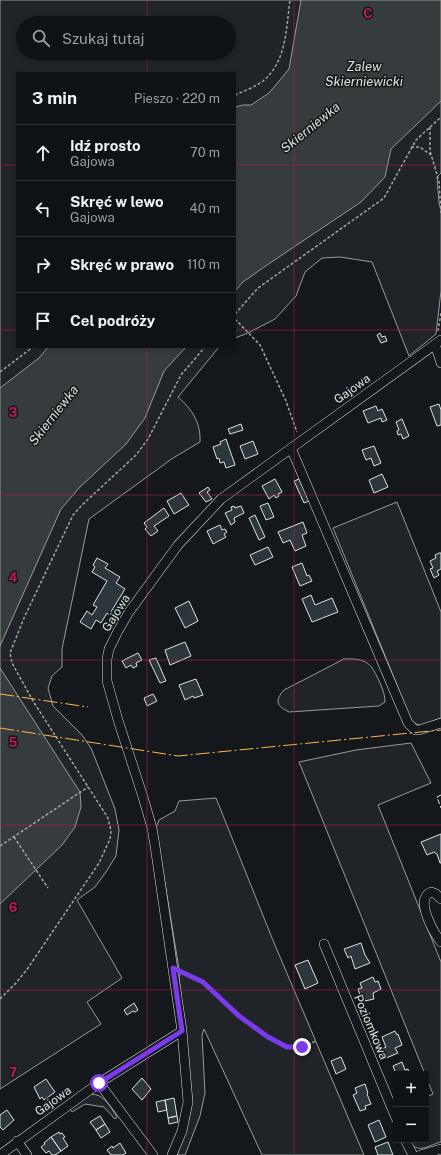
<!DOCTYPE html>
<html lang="pl">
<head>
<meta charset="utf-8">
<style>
	body { margin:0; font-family:"Public Sans",sans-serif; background:#1d2022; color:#f1f3f6 }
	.controls { position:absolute; right:12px; bottom:12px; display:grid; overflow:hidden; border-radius:0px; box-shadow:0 2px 6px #0003 }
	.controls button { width:36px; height:36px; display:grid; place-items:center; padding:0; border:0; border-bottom:1px solid #2f3234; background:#0f1215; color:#f1f3f6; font:20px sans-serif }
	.stop { position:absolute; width:12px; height:12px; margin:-9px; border:3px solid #7c3aed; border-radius:50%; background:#fff }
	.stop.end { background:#7c3aed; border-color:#fff; box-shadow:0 1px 4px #0008 }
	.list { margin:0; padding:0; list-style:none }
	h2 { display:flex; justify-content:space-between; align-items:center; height:52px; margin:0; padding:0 16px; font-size:17px }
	h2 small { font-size:13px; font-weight:400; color:#9b9ea0 }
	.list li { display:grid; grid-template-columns:26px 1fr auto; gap:12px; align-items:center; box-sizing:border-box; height:56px; padding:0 16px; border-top:1px solid #2f3234 }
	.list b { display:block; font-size:15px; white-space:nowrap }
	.list p { margin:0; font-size:13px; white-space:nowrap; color:#9b9ea0 }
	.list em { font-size:13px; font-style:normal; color:#9b9ea0 }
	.icon { flex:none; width:22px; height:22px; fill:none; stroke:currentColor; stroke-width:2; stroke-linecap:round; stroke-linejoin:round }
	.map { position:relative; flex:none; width:441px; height:1155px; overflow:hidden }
	.search { position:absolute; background:#0f1215; box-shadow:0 2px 6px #0003; left:16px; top:16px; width:220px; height:44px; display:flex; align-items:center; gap:10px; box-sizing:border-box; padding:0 14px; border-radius:22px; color:#9b9ea0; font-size:15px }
	.panel { position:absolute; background:#0f1215; box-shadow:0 2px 6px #0003; left:16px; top:72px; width:220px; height:276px; border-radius:0px }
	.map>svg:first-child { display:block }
</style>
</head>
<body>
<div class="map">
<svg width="441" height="1155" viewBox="0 0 441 1155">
	<rect width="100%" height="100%" fill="#14181c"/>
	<path fill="#202428" stroke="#939e99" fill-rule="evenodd" d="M 0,0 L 441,0 L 441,173 L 437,177 L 439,203 L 441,210 L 441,291 L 436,334 L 409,356 L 372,262 L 340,257 L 322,258 L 305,272 L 296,296 L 275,319 L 248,333 L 235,338 L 235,73 L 17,73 L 17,347 L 219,347 L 178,397 C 192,409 201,423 200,442 L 173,458 L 89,519 L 62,649 L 62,667 L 52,676 L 48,688 L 53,706 L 82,735 L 91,748 L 115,809 L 119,830 L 116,856 L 106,872 L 95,887 L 77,900 L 122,978 L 87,1002 L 101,1024 L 0,1089 ZM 23,23 L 229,23 L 229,53 L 23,53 Z
		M 397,502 L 441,612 L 441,718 L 421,726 L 412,722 L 333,528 Z
		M 344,659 C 367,658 371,663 380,683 C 383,690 385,695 385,702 L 379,706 L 289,712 C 277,706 274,701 284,690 Z
		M 411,743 L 431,783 L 378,805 L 441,962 L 441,1142 C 426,1146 419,1155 407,1140 L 426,1140 L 426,1097 L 433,1094 L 299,762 L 356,750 Z
		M 216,798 L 272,938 L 364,1155 L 262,1155 L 204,1029 L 202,1035 L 205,1093 L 200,1116 L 185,1155 L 177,1155 C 184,1136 191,1118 192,1098 L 179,977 L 180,975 L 156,828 L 159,820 L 175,811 L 179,801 Z
		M 91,1094 C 104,1094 110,1106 117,1117 L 115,1119 L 104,1107 L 85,1104 L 72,1112 L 70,1109 Z"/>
	<path fill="#363b3e" stroke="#939e99" d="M 301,0 L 441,0 L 441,101 L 391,149 L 385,177 L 361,202 L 267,265 L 243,282 L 235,291 L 235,107 L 243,105 L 251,105 L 269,93 L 289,69 Z
		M 48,347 L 186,347 L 164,371 L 145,418 L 126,444 L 80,487 L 61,509 L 0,646 L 0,388 L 39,358 Z
		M 0,668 L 80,792 L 81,807 L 75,827 L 62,845 L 0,904 Z"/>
	<path fill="#2c363c" stroke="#d8e6dc" d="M 380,333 L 382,337 L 385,336 L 387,341 L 381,343 L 377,335 Z
		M 439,404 L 441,410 L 441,425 L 437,426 L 430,407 Z
		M 376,406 L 378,411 L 382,409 L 387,420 L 382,422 L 381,418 L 368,423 L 363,411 Z
		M 402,419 L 409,436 L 403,439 L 401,434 L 398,435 L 397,431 L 399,430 L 396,422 Z
		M 241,424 L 243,430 L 230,434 L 228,429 Z
		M 226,439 L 235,465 L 226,468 L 224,462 L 220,463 L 219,458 L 217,459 L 213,447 L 221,444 L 220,442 Z
		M 253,441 L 258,454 L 245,459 L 240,446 Z
		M 374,446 L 381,463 L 374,466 L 371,458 L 366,460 L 362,450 Z
		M 382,474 L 388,487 L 374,493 L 369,480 Z
		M 275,479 L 282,492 L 278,494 L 279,496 L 276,498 L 274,495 L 269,499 L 262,486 Z
		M 299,479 L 309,501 L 304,503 L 294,481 Z
		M 208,487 L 210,490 L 207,492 L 212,499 L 206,502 L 199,493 Z
		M 181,493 L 189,505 L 174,514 L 167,501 Z
		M 268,503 L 274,517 L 266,520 L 260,506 Z
		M 234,506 L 235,508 L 241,506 L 244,513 L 234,518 L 235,522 L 231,525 L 225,513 L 232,510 L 231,507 Z
		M 164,508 L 169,516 L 154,526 L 158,531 L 151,536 L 145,529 L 147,527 L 144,523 Z
		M 255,515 L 265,537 L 259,540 L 249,518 Z
		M 303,522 L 307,533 L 302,535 L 306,546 L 295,551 L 290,540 L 283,543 L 278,532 Z
		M 220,525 L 222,530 L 225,529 L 227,532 L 224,534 L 226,537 L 213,544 L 207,531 Z
		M 268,547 L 273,557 L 255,565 L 250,555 Z
		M 439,553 L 441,553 L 441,569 L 437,571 L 439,575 L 434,578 L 430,569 L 433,568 L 430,561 L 436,558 L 435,555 Z
		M 97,558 L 108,564 L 105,568 L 120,577 L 116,583 L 125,589 L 109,615 L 107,613 L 101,623 L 96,620 L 91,629 L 80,622 L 87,611 L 92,615 L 97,607 L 93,605 L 107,581 L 92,572 L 95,567 L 93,565 Z
		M 302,563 L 307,576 L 309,575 L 312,581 L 300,586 L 292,567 Z
		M 311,595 L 315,605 L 332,598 L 338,612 L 312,622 L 302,599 Z
		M 189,601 L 198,621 L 185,628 L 175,608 Z
		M 185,642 L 191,656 L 170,665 L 165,650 Z
		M 138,653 L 142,660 L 136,663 L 137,666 L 133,668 L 131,665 L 126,668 L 122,661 Z
		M 156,658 L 166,681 L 160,683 L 149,660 Z
		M 196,679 L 203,695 L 194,698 L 193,696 L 185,700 L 179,685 Z
		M 153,694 L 157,701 L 147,706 L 144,698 Z
		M 441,834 L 441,863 L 440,863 L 437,854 L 434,852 L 427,855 L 421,842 Z
		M 361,943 L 365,955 L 370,963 L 355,969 L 351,956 L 348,958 L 344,949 Z
		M 308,960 L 318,983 L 305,989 L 295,965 Z
		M 373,977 L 375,982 L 378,981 L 381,989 L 373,993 L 374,999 L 365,1001 L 362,994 L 360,995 L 358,989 L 362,988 L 360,983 Z
		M 134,1003 L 138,1010 L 135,1012 L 133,1011 L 127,1015 L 124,1010 Z
		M 395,1031 L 397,1035 L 398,1034 L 402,1045 L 395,1048 L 398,1053 L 386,1058 L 382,1049 L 386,1047 L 382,1037 Z
		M 341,1057 L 346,1069 L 336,1074 L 331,1061 Z
		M 402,1062 L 405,1070 L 408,1069 L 409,1074 L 396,1074 L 393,1066 Z
		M 142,1078 L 151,1089 L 142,1100 L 132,1089 Z
		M 46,1079 L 55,1092 L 44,1100 L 42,1097 L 40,1099 L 34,1087 Z
		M 365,1084 L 368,1093 L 367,1094 L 371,1104 L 365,1106 L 366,1109 L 360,1111 L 353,1095 L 357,1093 L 355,1088 Z
		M 174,1098 L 177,1116 L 168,1118 L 165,1100 Z
		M 165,1100 L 167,1110 L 158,1112 L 156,1102 Z
		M 7,1110 L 14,1120 L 3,1130 L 0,1127 L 0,1115 Z
		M 100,1116 L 105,1124 L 96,1130 L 90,1122 Z
		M 177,1116 L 178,1122 L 169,1124 L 168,1118 Z
		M 379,1120 L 386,1137 L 375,1142 L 368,1125 Z
		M 105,1124 L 110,1132 L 101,1138 L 96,1130 Z
		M 59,1132 L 60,1134 L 62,1133 L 65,1137 L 63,1138 L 68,1146 L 61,1151 L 51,1137 Z
		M 51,1137 L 61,1151 L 55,1155 L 52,1155 L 49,1151 L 46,1153 L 41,1147 L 45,1144 L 44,1143 Z
		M 388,1142 L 393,1155 L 378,1155 L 375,1147 Z
		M 120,1143 L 126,1153 L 123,1155 L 111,1155 L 107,1150 L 112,1146 L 113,1148 Z"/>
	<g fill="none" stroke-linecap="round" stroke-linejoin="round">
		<g stroke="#d8e6dc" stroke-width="10">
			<path id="street" d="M 435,344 L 441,363
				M 291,448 L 408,723 L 415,730 L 419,730 L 441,723
				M 441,899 L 436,894 L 431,892 C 414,899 434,933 441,942
				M 324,944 L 396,1118
				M 99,1083 L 153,1155
				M 405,1140 L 413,1155
				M 17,1141 L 27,1155
				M 0,1155 L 99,1083 L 182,1031
				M 172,1155 L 182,1131 L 188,1102 L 182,1031 L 155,846 L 152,828 L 143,797 L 118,720 L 107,681 L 107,659 L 109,649 L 118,631 L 129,612 L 178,545 L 221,499 L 441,340
				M 420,1155 L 441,1149"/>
		</g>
		<path stroke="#9da8a2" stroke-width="1.5" stroke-dasharray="3 2" stroke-linecap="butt" d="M 235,95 C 244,91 255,87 263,81 C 287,61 286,28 290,0
			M 430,127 L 430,151 L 439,181 L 441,213
			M 411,147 L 420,147 L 431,155
			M 235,314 L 258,288 L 384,198 L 416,140 L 441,117
			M 235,319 L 260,345 L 286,401 L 297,432
			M 438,331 L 441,313
			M 0,372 L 33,347
			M 14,837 L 48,888
			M 0,846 L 88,787
			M 183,973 L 203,982 L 239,1016 L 268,1037 L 287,1047 L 302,1047 L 316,1041
			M 0,999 L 16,983 L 28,968 L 99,863 L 110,839 L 111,831 L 108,818 L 33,701 L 12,663 L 10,653 L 24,618 L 73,515 L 82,505 L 136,455 L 148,439 L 181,375 L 205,347"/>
		<use href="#street" stroke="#14181c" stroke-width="9"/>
		<path stroke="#d8e6dc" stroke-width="1" stroke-dasharray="5 2" stroke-linecap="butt" d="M 441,795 L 437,797 L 441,808"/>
		<path stroke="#ffb74d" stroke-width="1" stroke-dasharray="14 3 2 3" stroke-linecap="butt" d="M 0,694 L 88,707
			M 0,728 L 178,756 L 441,730"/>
	</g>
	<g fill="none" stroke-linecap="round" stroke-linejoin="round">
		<path stroke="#7c3aed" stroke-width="5" d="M 99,1083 L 182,1031 L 173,968 L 203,982 L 239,1016 L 268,1037 L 287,1047 L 302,1047"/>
	</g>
	<path fill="none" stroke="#c2185b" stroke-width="1" stroke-opacity="0.55" d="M 147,0 L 147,23M 294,0 L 294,1155M 147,53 L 147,73M 0,165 L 17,165M 235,165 L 441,165M 0,330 L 17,330M 235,330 L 441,330M 147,347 L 147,1155M 0,495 L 441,495M 0,660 L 441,660M 0,825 L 441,825M 0,990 L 441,990"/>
	<g text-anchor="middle" stroke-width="3" stroke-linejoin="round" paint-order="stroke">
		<g font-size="12" fill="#d8e6dc" stroke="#14181c">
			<text transform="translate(352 389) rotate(-36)" y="4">Gajowa</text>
			<text transform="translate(116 613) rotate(-58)" y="4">Gajowa</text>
			<text transform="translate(371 1027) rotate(67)" y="4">Poziomkowa</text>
			<text transform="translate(53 1101) rotate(-36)" y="4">Gajowa</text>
		</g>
		<g font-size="13" font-style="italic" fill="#d8e6dc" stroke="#14181c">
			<text x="364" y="71">Zalew<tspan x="364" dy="15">Skierniewicki</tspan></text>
			<text transform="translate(310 127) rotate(-39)" y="5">Skierniewka</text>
			<text transform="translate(53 415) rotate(-52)" y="5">Skierniewka</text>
		</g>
	</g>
	<g font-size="13" text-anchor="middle" font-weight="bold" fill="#c2185b" stroke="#14181c" stroke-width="3" stroke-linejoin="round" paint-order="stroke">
		<text x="368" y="18">C</text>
		<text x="13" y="417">3</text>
		<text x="13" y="582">4</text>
		<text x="13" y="747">5</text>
		<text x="13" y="912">6</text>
		<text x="13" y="1077">7</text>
	</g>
</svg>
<div class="controls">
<button>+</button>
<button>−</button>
</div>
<div class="stop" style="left:99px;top:1083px"></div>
<div class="stop end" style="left:302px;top:1047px"></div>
<div class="search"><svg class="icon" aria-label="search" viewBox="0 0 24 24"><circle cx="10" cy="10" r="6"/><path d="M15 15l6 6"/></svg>Szukaj tutaj</div>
<section class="panel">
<h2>3 min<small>Pieszo · 220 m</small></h2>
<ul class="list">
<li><svg class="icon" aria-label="ahead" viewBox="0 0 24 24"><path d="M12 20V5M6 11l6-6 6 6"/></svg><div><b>Idź prosto</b><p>Gajowa</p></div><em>70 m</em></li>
<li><svg class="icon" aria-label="left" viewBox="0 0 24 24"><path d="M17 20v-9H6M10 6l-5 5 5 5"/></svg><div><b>Skręć w lewo</b><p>Gajowa</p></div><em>40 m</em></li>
<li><svg class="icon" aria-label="right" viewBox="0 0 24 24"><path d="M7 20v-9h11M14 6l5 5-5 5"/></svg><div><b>Skręć w prawo</b></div><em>110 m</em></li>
<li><svg class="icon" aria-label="arrive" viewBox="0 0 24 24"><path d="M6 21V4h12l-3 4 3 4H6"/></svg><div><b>Cel podróży</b></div></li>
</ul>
</section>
</div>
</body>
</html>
